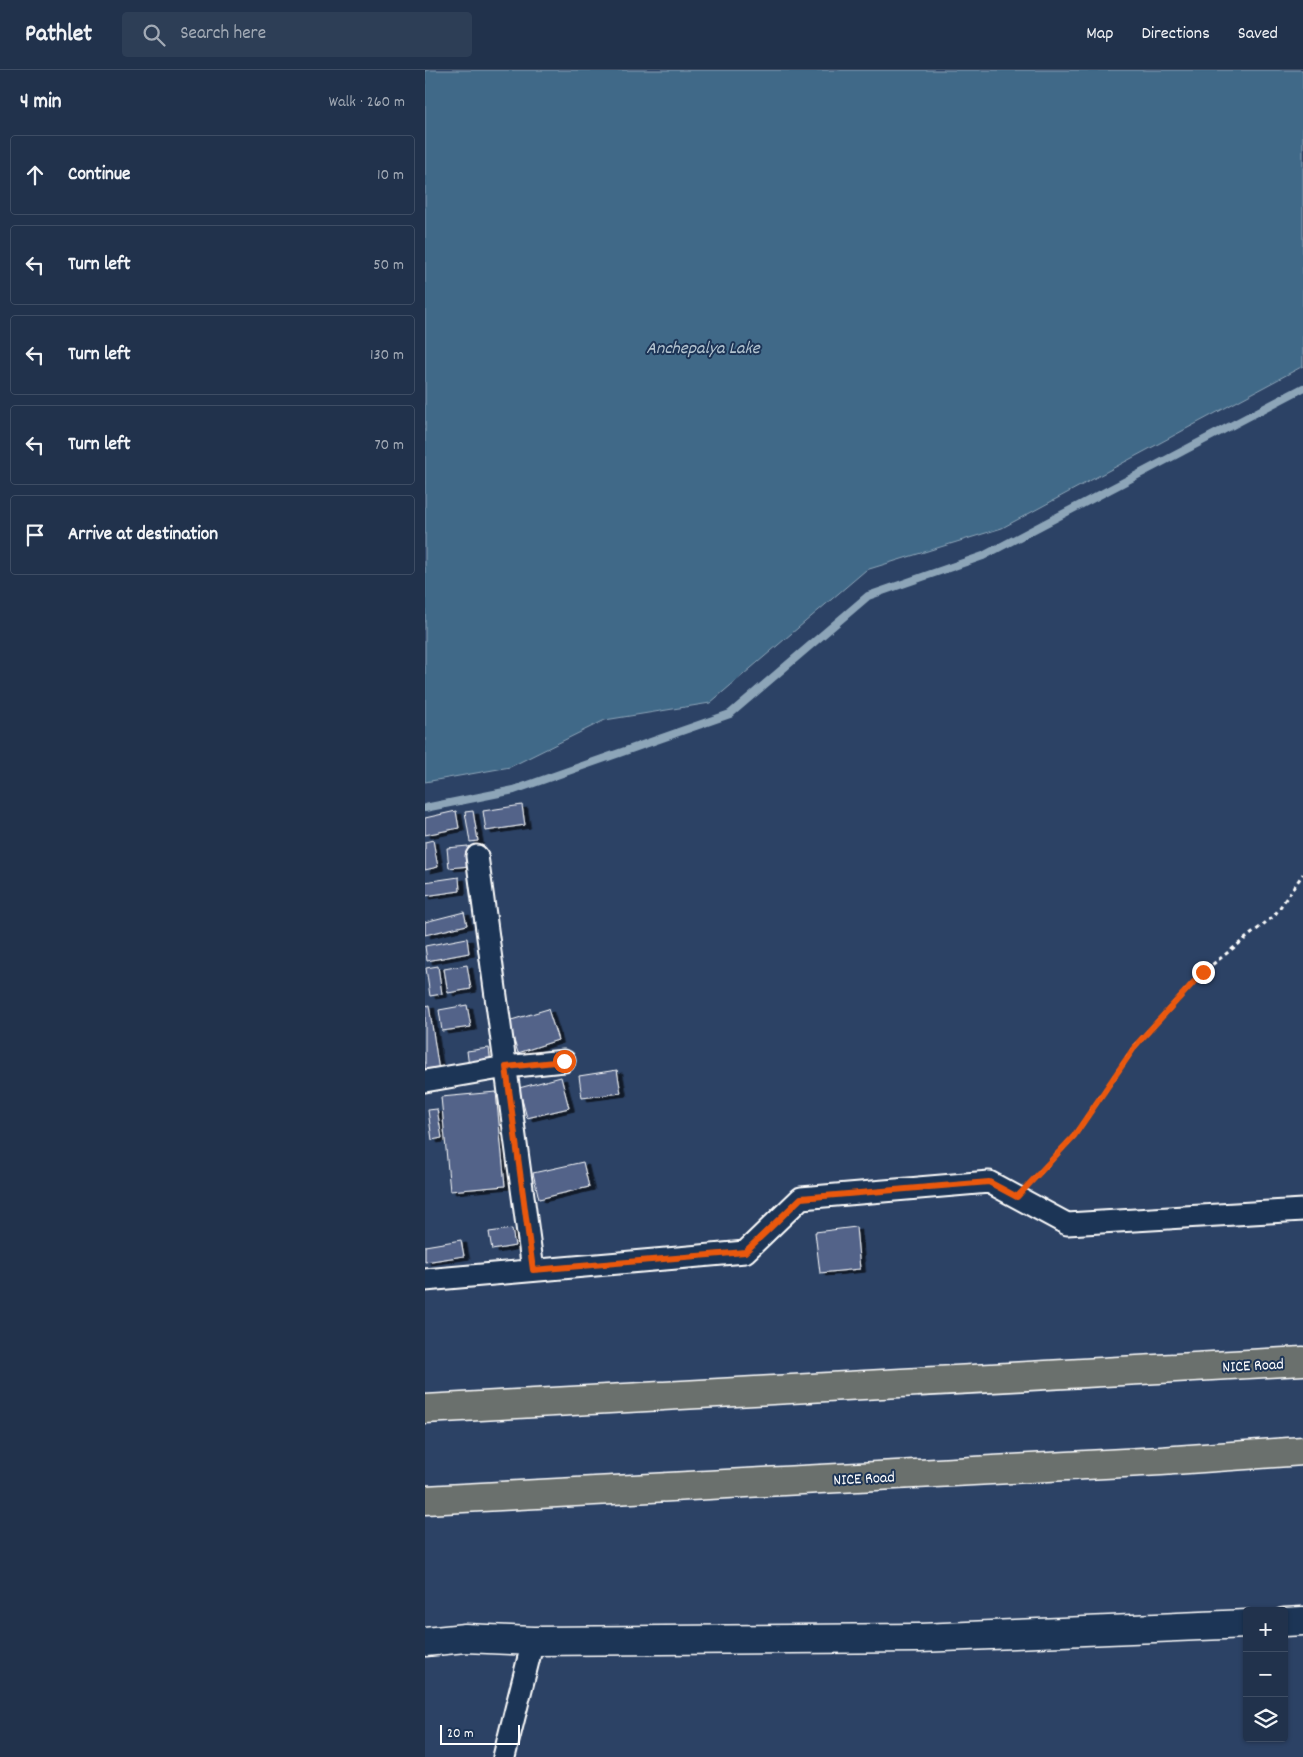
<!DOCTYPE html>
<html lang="en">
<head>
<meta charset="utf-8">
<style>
	body { margin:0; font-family:Dekko,sans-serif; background:#2d3e56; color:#f1f3f6 }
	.controls { position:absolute; right:15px; bottom:15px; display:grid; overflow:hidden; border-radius:5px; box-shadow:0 1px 4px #0004 }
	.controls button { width:45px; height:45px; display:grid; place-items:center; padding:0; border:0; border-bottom:1px solid #3e4d64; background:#21324c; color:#f1f3f6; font:25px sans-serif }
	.scale { position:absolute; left:15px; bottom:12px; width:80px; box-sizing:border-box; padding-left:5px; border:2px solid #fff; border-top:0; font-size:14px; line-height:18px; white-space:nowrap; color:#fff; -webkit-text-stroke:4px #1d3557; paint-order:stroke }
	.stop { position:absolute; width:15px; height:15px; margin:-11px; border:4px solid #ea580c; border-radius:50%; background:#fff }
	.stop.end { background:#ea580c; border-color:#fff; box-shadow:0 1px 5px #0008 }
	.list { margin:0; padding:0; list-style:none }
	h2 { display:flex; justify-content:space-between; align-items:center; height:65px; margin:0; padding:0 20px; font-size:21px }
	h2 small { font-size:16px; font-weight:400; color:#a2aab5 }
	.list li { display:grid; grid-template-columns:32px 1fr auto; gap:15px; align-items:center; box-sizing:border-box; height:80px; margin:0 10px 10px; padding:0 10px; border:1px solid #3e4d64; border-radius:5px }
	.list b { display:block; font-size:19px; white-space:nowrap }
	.list em { font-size:16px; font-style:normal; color:#a2aab5 }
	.icon { flex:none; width:28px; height:28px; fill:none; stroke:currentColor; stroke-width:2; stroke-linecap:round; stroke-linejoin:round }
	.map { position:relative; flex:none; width:878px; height:1687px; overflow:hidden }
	header { display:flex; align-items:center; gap:30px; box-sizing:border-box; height:70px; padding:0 25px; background:#21324c; border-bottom:1px solid #3e4d64 }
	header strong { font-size:24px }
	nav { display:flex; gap:28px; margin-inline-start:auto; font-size:18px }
	.search { width:350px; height:45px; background:#2d3e56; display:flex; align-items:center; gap:12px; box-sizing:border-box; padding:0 18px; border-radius:5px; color:#a2aab5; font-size:19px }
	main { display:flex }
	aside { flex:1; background:#21324c }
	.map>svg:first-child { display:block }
</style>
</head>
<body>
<header>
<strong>Pathlet</strong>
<div class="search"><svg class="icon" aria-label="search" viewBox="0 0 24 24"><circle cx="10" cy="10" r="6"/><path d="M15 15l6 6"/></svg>Search here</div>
<nav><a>Map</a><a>Directions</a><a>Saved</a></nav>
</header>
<main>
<aside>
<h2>4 min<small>Walk · 260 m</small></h2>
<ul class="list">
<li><svg class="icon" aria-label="ahead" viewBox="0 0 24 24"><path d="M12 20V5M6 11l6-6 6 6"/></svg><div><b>Continue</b></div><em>10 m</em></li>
<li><svg class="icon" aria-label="left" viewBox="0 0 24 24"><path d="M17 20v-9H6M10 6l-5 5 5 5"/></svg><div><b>Turn left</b></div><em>50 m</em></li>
<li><svg class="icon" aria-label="left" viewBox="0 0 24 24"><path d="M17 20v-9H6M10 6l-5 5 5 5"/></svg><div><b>Turn left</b></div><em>130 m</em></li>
<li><svg class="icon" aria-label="left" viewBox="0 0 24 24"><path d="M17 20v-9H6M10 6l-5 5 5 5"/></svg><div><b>Turn left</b></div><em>70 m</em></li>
<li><svg class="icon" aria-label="arrive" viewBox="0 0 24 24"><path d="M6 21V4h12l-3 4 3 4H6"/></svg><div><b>Arrive at destination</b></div></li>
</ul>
</aside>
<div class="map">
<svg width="878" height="1687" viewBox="0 0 878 1687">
	<defs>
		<filter id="shadow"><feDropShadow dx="5.5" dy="3" stdDeviation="0" flood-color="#0009"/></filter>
	</defs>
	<rect width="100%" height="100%" fill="#2c4265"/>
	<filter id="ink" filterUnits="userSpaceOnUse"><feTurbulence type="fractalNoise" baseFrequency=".02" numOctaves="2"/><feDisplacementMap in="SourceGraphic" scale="10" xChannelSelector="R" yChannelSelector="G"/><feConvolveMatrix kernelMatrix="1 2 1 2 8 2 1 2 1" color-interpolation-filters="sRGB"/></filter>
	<g filter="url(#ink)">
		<path fill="#416988" stroke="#8da5b8" d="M 0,0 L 878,0 L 878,296 L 577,458 L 441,500 L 285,633 L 180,650 L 85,697 L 0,712 Z"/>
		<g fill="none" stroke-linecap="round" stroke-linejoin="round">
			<path stroke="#8da5b8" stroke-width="8" d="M 0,738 L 89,720 L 305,644 L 443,526 L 558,486 L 878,318"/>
		</g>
		<path fill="#526389" stroke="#fff" filter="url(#shadow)" d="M 97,735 L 100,755 L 61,761 L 58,741 Z
			M 31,741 L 34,758 L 0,765 L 0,748 Z
			M 48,741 L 53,771 L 45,772 L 40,742 Z
			M 8,770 L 13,797 L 0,800 L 0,772 Z
			M 43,776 L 45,796 L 24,798 L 22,778 Z
			M 34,807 L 35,821 L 0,826 L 0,812 Z
			M 39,842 L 42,855 L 0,865 L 0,852 Z
			M 42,868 L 44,883 L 2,891 L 0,876 Z
			M 42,895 L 46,919 L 23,923 L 19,899 Z
			M 13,896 L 17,924 L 5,926 L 1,898 Z
			M 4,935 L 14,1001 L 0,1003 L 0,936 Z
			M 42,935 L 46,957 L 17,961 L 14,940 Z
			M 123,939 L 133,970 L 93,983 L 83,951 Z
			M 64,978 L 66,994 L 44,997 L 42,981 Z
			M 192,1000 L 196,1023 L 157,1028 L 154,1006 Z
			M 136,1007 L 144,1038 L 102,1048 L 94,1018 Z
			M 71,1022 L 80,1116 L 25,1121 L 16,1027 Z
			M 12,1039 L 17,1068 L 7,1070 L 3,1040 Z
			M 158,1092 L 164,1117 L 114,1129 L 108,1103 Z
			M 431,1157 L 435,1199 L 395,1203 L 390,1162 Z
			M 87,1159 L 90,1176 L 67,1180 L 64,1162 Z
			M 36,1170 L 39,1186 L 0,1192 L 0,1176 Z"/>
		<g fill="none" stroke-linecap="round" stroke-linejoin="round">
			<g stroke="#fff" stroke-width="25">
				<path id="street" d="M 52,786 L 108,1200
					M 0,1011 L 81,997 L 139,991
					M 0,1210 L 320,1182 L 376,1128 L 564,1112 L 642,1154 L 878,1140
					M 79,1687 L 108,1571"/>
			</g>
			<g stroke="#fff" stroke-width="31">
				<path id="secondary" d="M 859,1552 L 878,1551
					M 0,1572 L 40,1568 L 108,1571 L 495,1568 L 822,1554"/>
			</g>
			<g stroke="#fff" stroke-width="31">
				<path id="highway" d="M 0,1339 L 878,1291
					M 0,1430 L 736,1391 L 878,1381"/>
			</g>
			<path stroke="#fff" stroke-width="3" stroke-dasharray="4 4" stroke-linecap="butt" d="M 609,1109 L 649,1066 L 711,975 L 778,902 L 849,846 L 878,804"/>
			<use href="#street" stroke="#1d3557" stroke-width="21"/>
			<use href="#secondary" stroke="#1d3557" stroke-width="28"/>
			<use href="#highway" stroke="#6b706d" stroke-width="28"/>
		</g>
	</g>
	<g fill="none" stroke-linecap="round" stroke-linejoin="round" filter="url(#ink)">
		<path stroke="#ea580c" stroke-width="6" d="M 139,991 L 81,997 L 108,1200 L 320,1182 L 376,1128 L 564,1112 L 592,1127 L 649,1066 L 711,975 L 778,902"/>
	</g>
	<g text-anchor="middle" stroke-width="4" stroke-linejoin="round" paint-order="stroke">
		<g font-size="16" fill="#fff" stroke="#1d3557">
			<text transform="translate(828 1294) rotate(-3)" y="6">NICE Road</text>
			<text transform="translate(439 1407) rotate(-3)" y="6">NICE Road</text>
		</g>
		<g font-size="18" font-style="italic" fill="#b3c3cf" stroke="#1d3557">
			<text x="278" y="283">Anchepalya Lake</text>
		</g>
	</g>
</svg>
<div class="controls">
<button>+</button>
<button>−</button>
<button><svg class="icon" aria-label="layers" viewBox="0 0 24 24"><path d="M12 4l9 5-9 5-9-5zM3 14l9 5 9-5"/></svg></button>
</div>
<div class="scale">20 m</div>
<div class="stop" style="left:139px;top:991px"></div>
<div class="stop end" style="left:778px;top:902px"></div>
</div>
</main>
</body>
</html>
